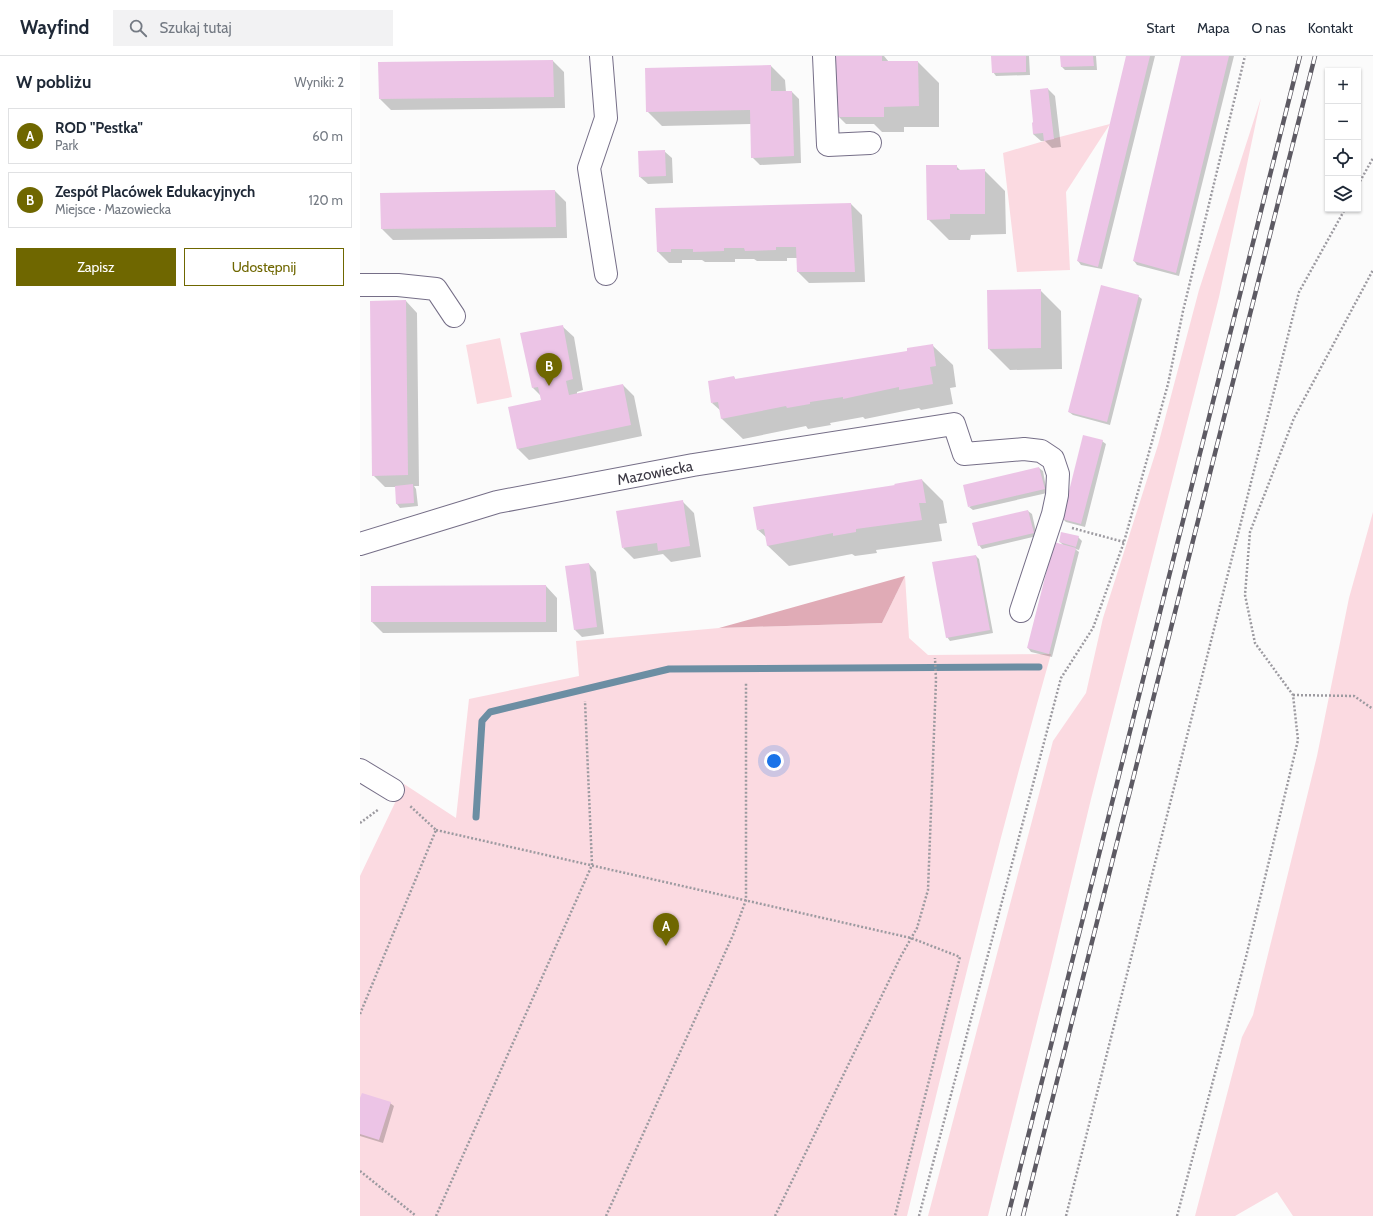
<!DOCTYPE html>
<html lang="pl">
<head>
<meta charset="utf-8">
<style>
	body { margin:0; font-family:Cabin,sans-serif; background:#f2f2f3; color:#1f2937 }
	.controls { position:absolute; right:12px; top:12px; display:grid; overflow:hidden; border-radius:0px; box-shadow:0 1px 3px #0004 }
	.controls button { width:36px; height:36px; display:grid; place-items:center; padding:0; border:0; border-bottom:1px solid #e0e1e3; background:#fff; color:#1f2937; font:20px sans-serif }
	.you { position:absolute; left:414px; top:705px; width:14px; height:14px; margin:-10px; border:3px solid #fff; border-radius:50%; background:#1a73e8; box-shadow:0 0 0 6px #1a73e833 }
	.badge { display:grid; place-items:center; width:26px; height:26px; border-radius:50%; background:#6f6700; color:#fff; font-size:13px; font-weight:700 }
	.pin { position:absolute; translate:-50% -33px; filter:drop-shadow(0 1px 2px #0008) }
	.pin::after { content:''; position:absolute; top:21px; width:14px; height:12px; background:inherit; clip-path:polygon(0 0,100% 0,50% 100%) }
	.list { margin:0; padding:0; list-style:none }
	h2 { display:flex; justify-content:space-between; align-items:center; height:52px; margin:0; padding:0 16px; font-size:17px }
	h2 small { font-size:13px; font-weight:400; color:#747a83 }
	.list li { display:grid; grid-template-columns:26px 1fr auto; gap:12px; align-items:center; box-sizing:border-box; height:56px; margin:0 8px 8px; padding:0 8px; border:1px solid #e0e1e3; border-radius:0px }
	.list b { display:block; font-size:15px; white-space:nowrap }
	.list p { margin:0; font-size:13px; white-space:nowrap; color:#747a83 }
	.list em { font-size:13px; font-style:normal; color:#747a83 }
	.actions { display:flex; gap:8px; padding:12px 16px }
	.actions a { flex:1; padding:9px 0; border:1px solid #6f6700; border-radius:0px; text-align:center; font-size:14px; color:#6f6700 }
	.actions .main { background:#6f6700; color:#fff }
	.icon { flex:none; width:22px; height:22px; fill:none; stroke:currentColor; stroke-width:2; stroke-linecap:round; stroke-linejoin:round }
	.map { position:relative; flex:none; width:1013px; height:1160px; overflow:hidden }
	header { display:flex; align-items:center; gap:24px; box-sizing:border-box; height:56px; padding:0 20px; background:#fff; border-bottom:1px solid #e0e1e3 }
	header strong { font-size:19px }
	nav { display:flex; gap:22px; margin-inline-start:auto; font-size:14px }
	.search { width:280px; height:36px; background:#f2f2f3; display:flex; align-items:center; gap:10px; box-sizing:border-box; padding:0 14px; border-radius:0px; color:#747a83; font-size:15px }
	main { display:flex }
	aside { flex:1; background:#fff }
	.map>svg:first-child { display:block }
</style>
</head>
<body>
<header>
<strong>Wayfind</strong>
<div class="search"><svg class="icon" aria-label="search" viewBox="0 0 24 24"><circle cx="10" cy="10" r="6"/><path d="M15 15l6 6"/></svg>Szukaj tutaj</div>
<nav><a>Start</a><a>Mapa</a><a>O nas</a><a>Kontakt</a></nav>
</header>
<main>
<aside>
<h2>W pobliżu<small>Wyniki: 2</small></h2>
<ul class="list">
<li><span class="badge">A</span><div><b>ROD &quot;Pestka&quot;</b><p>Park</p></div><em>60 m</em></li>
<li><span class="badge">B</span><div><b>Zespół Placówek Edukacyjnych</b><p>Miejsce · Mazowiecka</p></div><em>120 m</em></li>
</ul>
<div class="actions"><a class="main">Zapisz</a><a>Udostępnij</a></div>
</aside>
<div class="map">
<svg width="1013" height="1160" viewBox="0 0 1013 1160">
	<rect width="100%" height="100%" fill="#fbfbfb"/>
	<path fill="#fbdae1" d="M 901,42 L 859,241 L 731,743 L 689,918 L 628,1160 L 568,1160 L 693,685 L 726,637 L 743,562 L 798,389 L 839,234 Z
		M 750,68 L 706,136 L 710,214 L 657,216 L 643,97 L 684,85 Z
		M 140,282 L 152,341 L 117,348 L 106,289 Z
		M 1013,456 L 1013,1160 L 933,1160 L 917,1136 L 875,1160 L 835,1160 L 882,981 L 893,959 L 957,700 L 989,542 Z
		M 545,520 L 549,582 L 568,599 L 691,598 C 638,785 592,972 547,1160 L 0,1160 L 0,820 L 44,728 L 96,762 L 109,643 L 219,620 L 216,585 L 359,572 L 522,567 Z"/>
	<path fill="#e0abb6" d="M 545,520 L 522,567 L 359,572 Z"/>
	<path fill="#0003" d="M 477,0 L 524,0 L 529,6 L 558,6 L 579,27 L 579,71 L 544,71 L 544,76 L 522,76 L 514,68 L 486,68 L 479,61 L 479,44 L 474,39 Z
		M 632,0 L 669,0 L 670,19 L 636,20 L 633,16 Z
		M 701,0 L 736,0 L 737,14 L 705,14 L 702,11 Z
		M 767,0 L 795,0 L 742,213 L 721,209 L 718,205 Z
		M 822,0 L 874,0 L 819,220 L 777,209 L 774,205 Z
		M 193,5 L 204,16 L 205,52 L 31,54 L 20,43 Z
		M 411,10 L 425,24 L 426,36 L 432,36 L 439,43 L 441,107 L 400,109 L 392,101 L 391,68 L 302,70 L 287,55 Z
		M 688,33 L 695,40 L 701,91 L 692,92 L 685,85 L 681,85 L 673,78 Z
		M 304,95 L 312,102 L 313,127 L 288,128 L 280,121 Z
		M 596,110 L 601,115 L 624,114 L 645,135 L 646,178 L 611,179 L 610,184 L 589,184 L 568,163 Z
		M 195,135 L 206,146 L 207,182 L 33,184 L 22,173 Z
		M 491,148 L 502,159 L 505,226 L 449,227 L 438,216 L 437,202 L 427,202 L 427,205 L 397,205 L 394,203 L 375,203 L 375,206 L 345,206 L 342,204 L 322,204 L 322,207 L 309,207 L 298,196 Z
		M 680,234 L 701,255 L 702,313 L 650,314 L 629,293 Z
		M 778,240 L 782,243 L 750,369 L 713,359 L 709,356 Z
		M 46,245 L 57,257 L 59,430 L 54,430 L 56,433 L 58,450 L 40,452 L 37,448 L 36,431 L 25,431 L 13,419 Z
		M 202,270 L 214,281 L 223,334 L 217,336 L 217,338 L 263,329 L 274,340 L 282,380 L 169,404 L 158,393 L 182,345 L 181,340 L 173,332 Z
		M 572,289 L 593,309 L 596,331 L 590,332 L 593,348 L 561,354 L 559,352 L 505,363 L 503,361 L 470,367 L 471,369 L 448,373 L 446,370 L 383,383 L 362,363 L 361,355 L 352,347 L 374,321 L 376,324 L 548,296 Z
		M 742,385 L 746,388 L 725,471 L 706,466 L 703,463 Z
		M 679,412 L 683,415 L 687,437 L 613,454 L 609,451 Z
		M 562,424 L 583,445 L 587,467 L 579,468 L 582,485 L 516,494 L 517,497 L 495,500 L 492,498 L 429,510 L 408,490 L 407,482 L 398,474 L 536,430 Z
		M 323,446 L 334,457 L 341,501 L 311,506 L 303,498 L 274,503 L 263,492 Z
		M 668,455 L 672,458 L 677,480 L 622,493 L 619,489 Z
		M 718,481 L 722,485 L 719,494 L 715,493 L 719,496 L 692,601 L 671,596 L 668,592 L 704,490 L 700,486 Z
		M 616,500 L 619,503 L 633,577 L 590,585 L 587,581 Z
		M 229,508 L 236,516 L 244,578 L 222,581 L 215,574 Z
		M 186,530 L 197,542 L 197,576 L 23,577 L 12,566 Z
		M 0,1045 L 30,1047 L 34,1050 L 23,1087 L 0,1080 Z"/>
	<g fill="none" stroke-linecap="round" stroke-linejoin="round">
		<path stroke="#6c8ea3" stroke-width="7" d="M 116,761 L 122,665 L 130,656 L 309,613 L 679,611"/>
	</g>
	<path fill="#ecc4e6" d="M 476,0 L 522,0 L 522,5 L 558,5 L 559,50 L 524,51 L 524,61 L 478,61 L 478,40 L 473,40 L 474,6 L 476,6 Z
		M 631,0 L 666,0 L 666,16 L 632,17 Z
		M 700,0 L 733,0 L 734,10 L 701,11 Z
		M 766,0 L 790,0 L 738,211 L 717,205 Z
		M 821,0 L 869,0 L 816,217 L 773,205 Z
		M 193,4 L 194,41 L 19,43 L 18,6 Z
		M 411,9 L 411,35 L 432,35 L 434,100 L 391,102 L 390,54 L 286,56 L 285,12 Z
		M 688,32 L 694,83 L 684,85 L 683,77 L 673,78 L 672,67 L 673,66 L 670,34 Z
		M 305,94 L 306,120 L 279,121 L 278,95 Z
		M 566,109 L 597,109 L 597,114 L 625,113 L 625,158 L 590,158 L 590,163 L 567,164 Z
		M 195,134 L 196,171 L 21,173 L 20,137 Z
		M 491,147 L 495,216 L 437,216 L 436,191 L 416,191 L 416,194 L 385,195 L 384,192 L 364,192 L 364,195 L 333,196 L 333,193 L 311,193 L 311,196 L 297,196 L 295,152 Z
		M 741,229 L 779,239 L 747,366 L 708,356 Z
		M 681,233 L 681,292 L 628,293 L 627,234 Z
		M 46,244 L 48,419 L 12,420 L 10,245 Z
		M 203,269 L 213,323 L 206,325 L 209,339 L 263,328 L 271,369 L 157,393 L 148,351 L 181,344 L 178,331 L 172,332 L 160,277 Z
		M 573,288 L 576,310 L 570,311 L 573,328 L 539,334 L 539,331 L 483,343 L 483,341 L 450,346 L 450,348 L 427,352 L 426,350 L 361,363 L 358,346 L 351,347 L 348,325 L 374,320 L 375,323 L 547,295 L 547,292 Z
		M 723,379 L 743,384 L 721,468 L 702,463 Z
		M 679,411 L 685,433 L 608,451 L 603,429 Z
		M 562,423 L 566,447 L 559,447 L 562,464 L 496,473 L 496,476 L 473,480 L 473,477 L 407,490 L 404,473 L 397,474 L 393,451 L 535,429 L 534,428 Z
		M 53,428 L 54,447 L 36,448 L 35,430 Z
		M 323,444 L 330,490 L 298,495 L 297,487 L 262,492 L 256,455 Z
		M 668,454 L 674,477 L 618,490 L 612,467 Z
		M 701,476 L 719,480 L 716,491 L 699,486 Z
		M 694,486 L 716,492 L 689,598 L 667,592 Z
		M 616,499 L 630,574 L 586,582 L 572,506 Z
		M 229,507 L 237,571 L 214,574 L 205,510 Z
		M 186,529 L 186,566 L 11,566 L 11,530 Z
		M 2,1037 L 31,1046 L 19,1084 L 0,1078 L 0,1042 Z"/>
	<g fill="none" stroke-linecap="round" stroke-linejoin="round">
		<g stroke="#756e87" stroke-width="24">
			<path id="minor" d="M 241,0 L 246,62 L 229,112 L 246,218
				M 464,0 L 468,89 L 510,87
				M 0,229 L 38,229 L 76,233 L 94,260
				M 0,488 L 137,446 L 333,409 L 594,368 L 604,398 L 664,393 L 681,395 L 693,403 L 698,418 L 697,439 L 693,458 L 661,555
				M 0,714 L 33,734"/>
		</g>
		<path stroke="#9c9aa0" stroke-width="2.5" stroke-dasharray="2 2" stroke-linecap="butt" d="M 998,129 L 1013,102
			M 712,472 L 764,486
			M 933,639 L 994,640 L 1013,653
			M 0,767 L 19,753
			M 76,774 L 551,882 L 600,901 L 535,1160
			M 0,958 L 76,774 L 49,749
			M 0,1115 L 56,1160
			M 76,1160 L 232,809 L 225,645
			M 246,1160 L 373,879 L 386,844 L 386,627
			M 415,1160 L 541,900 L 557,872 L 568,834 L 576,624 L 575,602
			M 559,1160 L 701,622 L 733,572 L 764,486 L 808,328 L 823,255 L 885,0
			M 706,1160 L 939,236 L 985,153
			M 817,1160 L 886,901 L 938,684 L 933,639 L 895,587 L 885,539 L 890,476 L 934,362 L 1013,214"/>
		<use href="#minor" stroke="#fff" stroke-width="22"/>
		<g stroke="#5d5a63" stroke-width="4.5">
			<path id="rail" d="M 648,1160 L 940,0
				M 663,1160 L 955,0"/>
		</g>
		<use href="#rail" stroke="#fff" stroke-width="3" stroke-dasharray="9" stroke-linecap="butt"/>
	</g>
	<g text-anchor="middle" stroke-width="4" stroke-linejoin="round" paint-order="stroke">
		<g font-size="15" fill="#3c3944" stroke="#fff">
			<text transform="translate(295 417) rotate(-11)" y="5">Mazowiecka</text>
		</g>
	</g>
</svg>
<div class="controls">
<button>+</button>
<button>−</button>
<button><svg class="icon" aria-label="locate" viewBox="0 0 24 24"><circle cx="12" cy="12" r="6"/><path d="M12 2v4M12 18v4M2 12h4M18 12h4"/></svg></button>
<button><svg class="icon" aria-label="layers" viewBox="0 0 24 24"><path d="M12 4l9 5-9 5-9-5zM3 14l9 5 9-5"/></svg></button>
</div>
<div class="you"></div>
<div class="pin badge" style="left:306px;top:890px">A</div>
<div class="pin badge" style="left:189px;top:330px">B</div>
</div>
</main>
</body>
</html>
